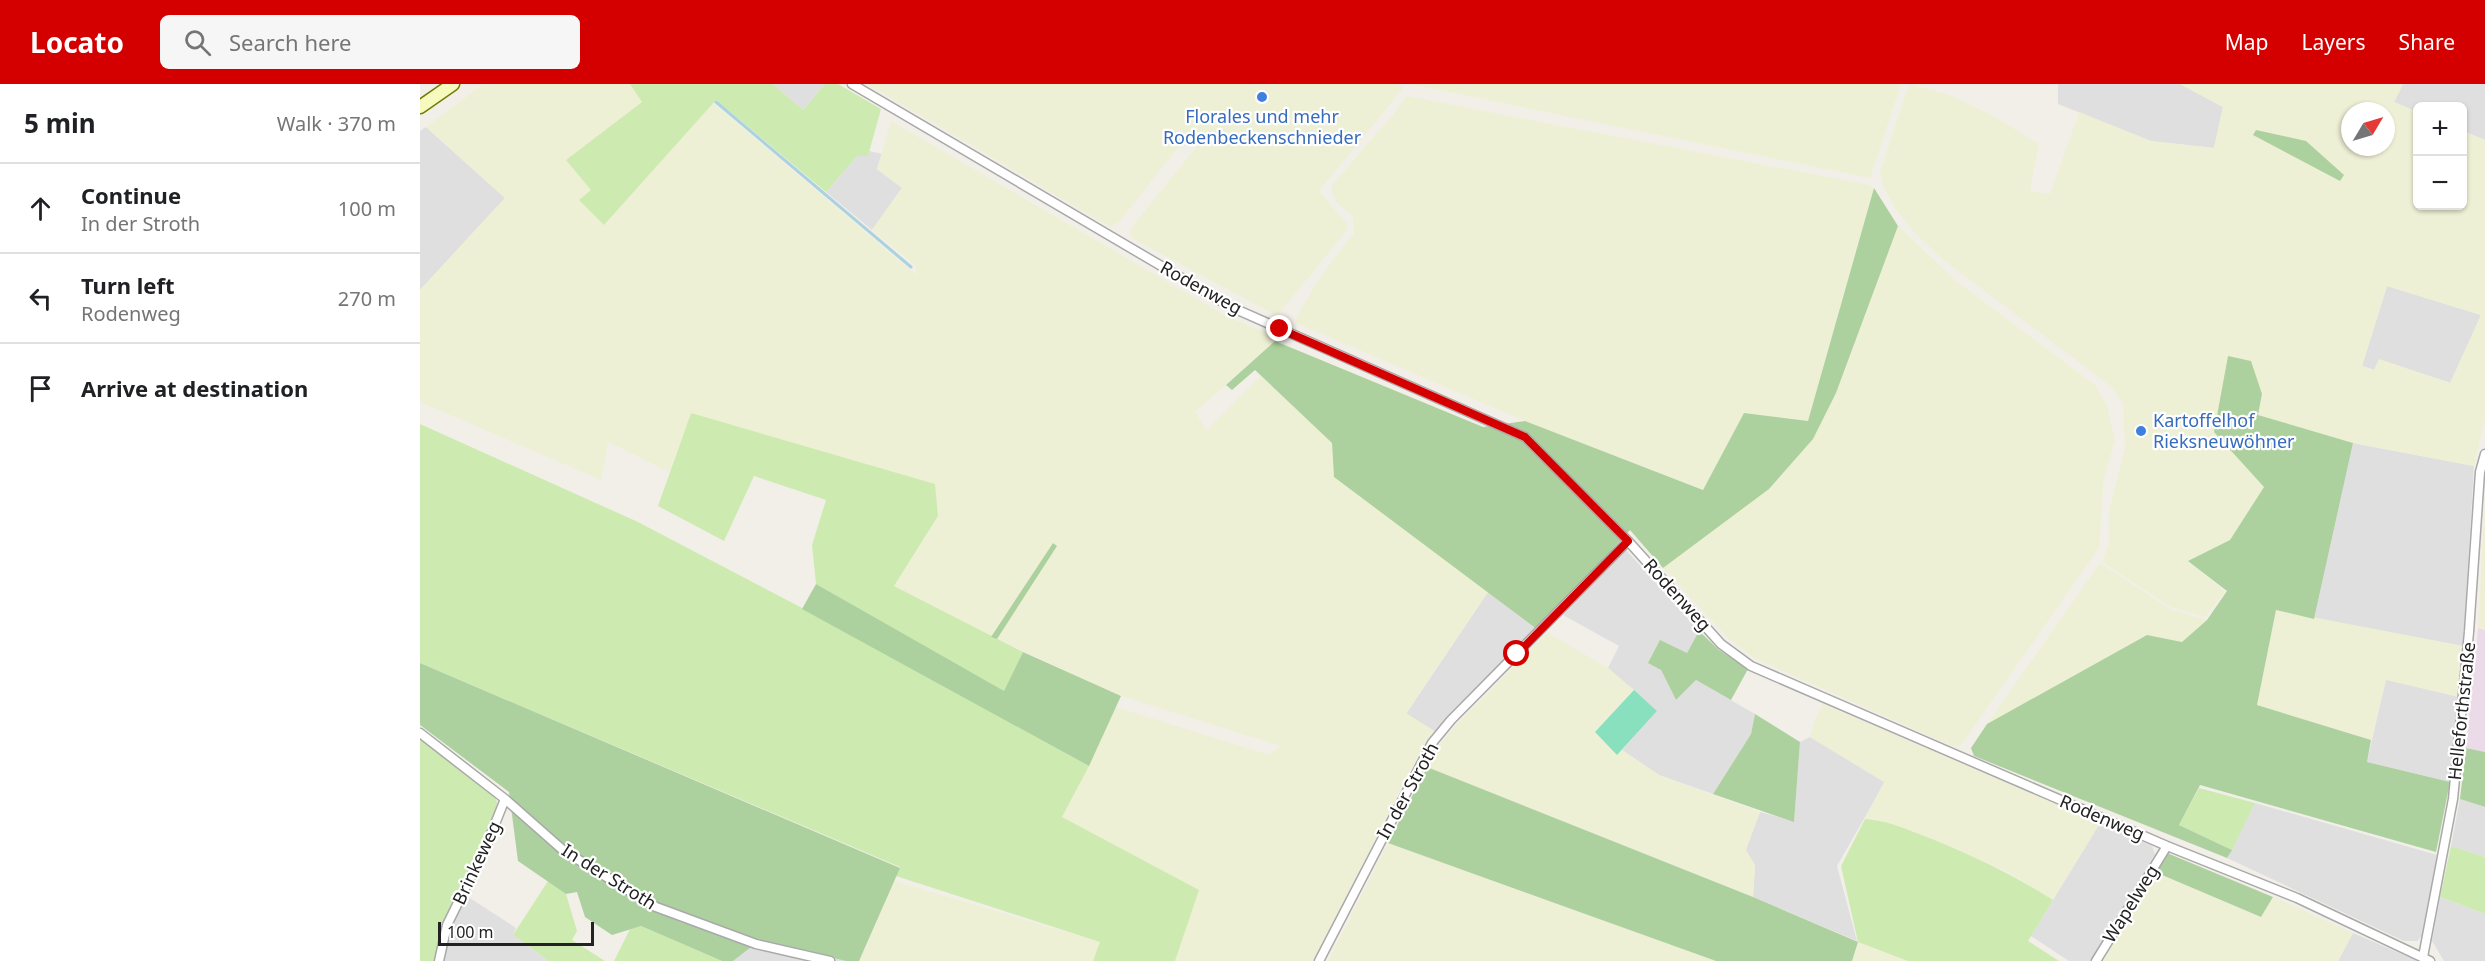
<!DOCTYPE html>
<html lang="en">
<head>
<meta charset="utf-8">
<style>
	body { margin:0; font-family:"Noto Sans",sans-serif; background:#f6f6f6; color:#202124 }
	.controls { position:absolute; right:18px; top:18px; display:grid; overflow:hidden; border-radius:9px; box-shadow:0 2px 4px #0004 }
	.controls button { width:54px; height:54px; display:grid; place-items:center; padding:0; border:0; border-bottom:2px solid #e0e0e0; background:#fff; color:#202124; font:30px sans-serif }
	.compass { position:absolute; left:1921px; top:18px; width:54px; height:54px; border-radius:50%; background:#fff; box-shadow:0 2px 4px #0004; rotate:52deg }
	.scale { position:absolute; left:18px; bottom:15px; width:156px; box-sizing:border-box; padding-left:6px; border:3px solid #222; border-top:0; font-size:16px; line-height:21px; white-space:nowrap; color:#222; -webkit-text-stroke:4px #fff; paint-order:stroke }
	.stop { position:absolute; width:18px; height:18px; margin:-14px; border:4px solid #d40000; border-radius:50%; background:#fff }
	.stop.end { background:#d40000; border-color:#fff; box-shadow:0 2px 6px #0008 }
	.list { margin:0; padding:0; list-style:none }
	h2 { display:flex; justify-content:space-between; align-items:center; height:78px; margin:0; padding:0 24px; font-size:26px }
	h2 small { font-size:20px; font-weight:400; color:#757577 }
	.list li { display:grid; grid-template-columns:39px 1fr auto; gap:18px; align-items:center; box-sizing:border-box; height:90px; padding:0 24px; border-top:2px solid #e0e0e0 }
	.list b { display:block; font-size:22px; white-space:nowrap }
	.list p { margin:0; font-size:20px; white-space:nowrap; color:#757577 }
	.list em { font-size:20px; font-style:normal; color:#757577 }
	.icon { flex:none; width:33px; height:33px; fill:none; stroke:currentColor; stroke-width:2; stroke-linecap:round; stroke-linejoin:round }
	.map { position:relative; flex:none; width:2065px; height:877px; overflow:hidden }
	header { display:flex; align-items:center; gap:36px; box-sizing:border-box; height:84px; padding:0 30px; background:#d40000; color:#fff }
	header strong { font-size:28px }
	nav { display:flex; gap:33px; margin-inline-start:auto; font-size:21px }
	.search { width:420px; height:54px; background:#f6f6f6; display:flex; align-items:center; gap:15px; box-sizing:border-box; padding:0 21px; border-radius:9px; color:#757577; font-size:22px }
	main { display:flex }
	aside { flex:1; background:#fff }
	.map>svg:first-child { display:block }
</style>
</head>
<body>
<header>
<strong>Locato</strong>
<div class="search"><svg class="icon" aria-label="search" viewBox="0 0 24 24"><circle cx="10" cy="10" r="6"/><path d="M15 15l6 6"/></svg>Search here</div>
<nav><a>Map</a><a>Layers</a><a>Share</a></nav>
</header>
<main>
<aside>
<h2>5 min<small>Walk · 370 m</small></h2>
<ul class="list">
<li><svg class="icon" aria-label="ahead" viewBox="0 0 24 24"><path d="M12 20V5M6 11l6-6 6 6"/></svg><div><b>Continue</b><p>In der Stroth</p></div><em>100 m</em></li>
<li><svg class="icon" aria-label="left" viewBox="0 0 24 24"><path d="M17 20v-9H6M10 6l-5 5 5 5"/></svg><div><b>Turn left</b><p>Rodenweg</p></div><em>270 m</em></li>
<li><svg class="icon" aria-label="arrive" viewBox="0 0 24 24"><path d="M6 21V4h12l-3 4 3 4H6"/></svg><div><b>Arrive at destination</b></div></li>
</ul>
</aside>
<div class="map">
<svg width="2065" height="877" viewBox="0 0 2065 877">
	<rect width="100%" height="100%" fill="#f2efe9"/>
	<path fill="#e0dfdf" d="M 353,0 L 405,0 L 383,26 Z
		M 1638,0 L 1760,0 L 1803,23 L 1794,64 L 1731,57 L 1638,20 Z
		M 1983,0 L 2065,0 L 2065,56 L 2043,47 L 2042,22 L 1998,22 L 1997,28 L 1974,18 Z
		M 6,43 L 85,114 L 0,206 L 0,47 Z
		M 449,67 L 462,70 L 457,85 L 482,104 L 452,146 L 406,108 L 437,72 Z
		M 1967,202 L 2061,231 L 2031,299 L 1960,276 L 1955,286 L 1942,282 Z
		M 1933,359 L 2054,382 L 2043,562 L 1894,535 Z
		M 1206,466 L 1279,547 L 1267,569 L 1241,586 L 1256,616 L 1276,596 L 1335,630 L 1331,650 L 1293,710 L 1239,691 L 1202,666 L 1237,627 L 1188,584 L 1199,562 L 1143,531 Z
		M 1068,508 L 1118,546 L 1028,633 L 1016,648 L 986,630 Z
		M 1966,595 L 2039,613 L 2030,698 L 1947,678 Z
		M 1390,653 L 1465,698 L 1417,782 L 1437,857 L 1333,813 L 1335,781 L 1325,766 L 1340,728 L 1374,737 L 1380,658 Z
		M 2040,715 L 2065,723 L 2065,773 L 2031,762 Z
		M 1835,719 L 2017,771 L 2003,851 L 1997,857 L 1984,857 L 1807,774 Z
		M 1680,739 L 1732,762 L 1735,770 L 1671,877 L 1649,877 L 1611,852 Z
		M 45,811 L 96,844 L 93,851 L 129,877 L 22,877 L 31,842 Z
		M 2020,813 L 2065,830 L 2065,877 L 2024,877 L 2012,857 Z
		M 1933,849 L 1998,877 L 1918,877 Z
		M 339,857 L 426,877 L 313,877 Z"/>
	<path fill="#ebdbe8" d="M 2058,544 L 2065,546 L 2065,668 L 2046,664 Z"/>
	<path fill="#eef0d5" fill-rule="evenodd" d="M 63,0 L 210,0 L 223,18 L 146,76 L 172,106 L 159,116 L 184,141 L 293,19 L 496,191 L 496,182 L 452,146 L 482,104 L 457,85 L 471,37 L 808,233 L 854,252 L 855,257 L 775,328 L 787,346 L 841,292 L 912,359 L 914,393 L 1068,508 L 986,629 L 1016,648 L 1007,657 L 980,706 L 894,877 L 755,877 L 778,806 L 642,733 L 696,623 L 849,671 L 861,662 L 701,612 L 577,555 L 637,461 L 633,459 L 571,553 L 474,502 L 518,433 L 271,329 L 249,388 L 188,358 L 181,396 L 0,318 L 0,206 L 85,114 L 6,43 Z
		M 447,0 L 978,0 L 984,3 L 899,107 L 927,140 L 928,145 L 857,232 L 712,154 L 710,147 L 714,140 L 778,61 L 768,51 L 700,137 L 690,143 Z
		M 989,0 L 1481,0 L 1450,94 Z
		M 1489,0 L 1529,11 L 1570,30 L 1619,60 L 1610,107 L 1630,110 L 1659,28 L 1731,57 L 1794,64 L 1803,23 L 1760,0 L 1983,0 L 1974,18 L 1997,28 L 1998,122 L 2042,122 L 2043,47 L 2065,56 L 2065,334 L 2054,382 L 1933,359 L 1838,331 L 1842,310 L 1794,347 L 1844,403 L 1810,456 L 1769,477 L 1805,508 L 1785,533 L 1751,523 L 1682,478 L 1689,459 L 1689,428 L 1705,364 L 1703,320 L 1695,307 L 1685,298 L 1521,174 L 1494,148 L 1475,124 L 1464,104 L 1460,89 ZM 1930,27 L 1966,27 L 1966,63 L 1930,63 ZM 1967,202 L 2061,231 L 2030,299 L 1959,275 L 1954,286 L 1942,282 Z
		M 986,12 L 1449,101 L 1454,104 L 1388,337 L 1324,329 L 1284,406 L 1105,337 L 874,238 L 900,193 L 934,149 L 933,133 L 916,118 L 911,105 L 913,100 L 975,28 Z
		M 1478,142 L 1536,197 L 1675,301 L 1687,322 L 1695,356 L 1683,398 L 1679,464 L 1541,661 L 1532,662 L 1334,574 L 1309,555 L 1243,484 L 1310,432 L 1416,309 Z
		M 2065,414 L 2065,546 L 2058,544 Z
		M 1680,479 L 1750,525 L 1787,536 L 1762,558 L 1727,551 L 1567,640 Z
		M 1856,526 L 2043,562 L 2039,613 L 1966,596 L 1951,656 L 1837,621 Z
		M 1127,548 L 1188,584 L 1214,606 L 1175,648 L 1198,670 L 1202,666 L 1239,691 L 1340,728 L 1326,766 L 1335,781 L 1333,813 L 1007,683 L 1021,659 L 1036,641 Z
		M 1403,620 L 1680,739 L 1633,816 L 1589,789 L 1525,760 L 1459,736 L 1445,735 L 1464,698 L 1390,653 L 1395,636 Z
		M 968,759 L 1296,877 L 908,877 Z
		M 1735,788 L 1841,833 L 1853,813 L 1933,849 L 1918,877 L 1681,877 Z
		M 474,797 L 681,858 L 673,877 L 439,877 Z
		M 1438,858 L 1488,877 L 1432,877 Z"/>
	<path fill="#cdebb0" d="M 210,0 L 353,0 L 383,26 L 405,0 L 418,0 L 461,25 L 448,72 L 437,72 L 406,108 L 296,16 L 184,141 L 159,116 L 171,106 L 146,76 L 222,18 Z
		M 271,329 L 515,400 L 518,432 L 474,502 L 603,568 L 584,608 L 396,500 L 392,461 L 406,416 L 334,392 L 304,457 L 238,422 Z
		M 0,340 L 218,438 L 386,526 L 669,682 L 642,733 L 779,806 L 755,877 L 673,877 L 680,858 L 476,792 L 480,783 L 0,579 Z
		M 0,653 L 73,709 L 77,718 L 76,732 L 34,817 L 16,877 L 0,877 Z
		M 1779,704 L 1835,719 L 1812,766 L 1759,741 Z
		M 1445,735 C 1464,736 1481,743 1499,750 C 1546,768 1590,789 1633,816 L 1608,857 L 1639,877 L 1488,877 L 1438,858 L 1421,782 Z
		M 2031,762 L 2065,773 L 2065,830 L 2020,813 Z
		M 128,797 L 146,810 L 157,847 L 152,856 L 185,877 L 129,877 L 93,851 Z
		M 221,842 L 302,877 L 194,877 L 210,845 Z"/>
	<path fill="#add19e" d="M 1836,46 L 1886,57 L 1924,91 L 1920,97 L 1833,51 Z
		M 1454,104 L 1478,142 L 1416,309 L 1393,355 L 1349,405 L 1243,484 L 1210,446 L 1118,546 L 914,393 L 912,359 L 835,286 L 812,306 L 806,301 L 855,257 L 1063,343 L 1105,337 L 1283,406 L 1324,329 L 1388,337 Z
		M 1808,272 L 1831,277 L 1842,310 L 1838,331 L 1933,359 L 1894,535 L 1856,526 L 1837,621 L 1951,656 L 1947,678 L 2030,698 L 2016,768 L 1780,701 L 1759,741 L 1812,766 L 1807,774 L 1554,672 L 1551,664 L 1567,640 L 1727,551 L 1762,558 L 1787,536 L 1807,507 L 1768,477 L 1810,456 L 1844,403 L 1794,348 Z
		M 633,459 L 637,462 L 577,555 L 571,553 Z
		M 396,500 L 584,607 L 603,568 L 701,612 L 669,682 L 382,525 Z
		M 1279,547 L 1299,566 L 1328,585 L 1311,616 L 1276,596 L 1256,616 L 1241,586 L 1228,579 L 1240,556 L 1267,569 Z
		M 0,579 L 480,784 L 439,877 L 426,877 L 339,857 L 313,877 L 302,877 L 221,842 L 192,851 L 165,833 L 157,808 L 146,810 L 98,777 L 89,708 L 0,641 Z
		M 1335,630 L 1380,658 L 1374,738 L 1293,710 L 1331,650 Z
		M 2046,664 L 2065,668 L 2065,723 L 2040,715 Z
		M 1007,683 L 1333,813 L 1438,858 L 1432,877 L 1296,877 L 968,759 Z
		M 1747,769 L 1853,813 L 1841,833 L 1735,788 Z"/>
	<path fill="#88e0be" d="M 1214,606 L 1237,627 L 1197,671 L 1175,648 Z"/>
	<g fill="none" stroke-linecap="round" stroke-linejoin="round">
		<path stroke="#aad3df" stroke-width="3" d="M 296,18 L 491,183"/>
		<g stroke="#a9a9a9" stroke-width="11">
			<path id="street" d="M 432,0 L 811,223 L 1105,353 L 1208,457 L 1301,560 L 1331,582 L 1747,762 L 1877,814 L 2010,877
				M 0,649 L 85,715 L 144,767 L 236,823 L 336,860 L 410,877
				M 2003,873 L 2033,715 L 2049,548 L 2060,388 L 2065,370
				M 19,877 L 27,841 L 67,760 L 85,715
				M 899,877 L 1012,659 L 1031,636 L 1208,457
				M 1676,877 L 1747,762"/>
		</g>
		<g stroke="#707d05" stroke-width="15">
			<path id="secondary" d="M 0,23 L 33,0"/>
		</g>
		<use href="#street" stroke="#fff" stroke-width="8"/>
		<use href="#secondary" stroke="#f7fabf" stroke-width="12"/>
	</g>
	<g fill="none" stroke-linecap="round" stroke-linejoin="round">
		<path stroke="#d40000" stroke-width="8" d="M 860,245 L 1105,353 L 1208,457 L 1097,570"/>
	</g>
	<g fill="#3f7fe0" stroke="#fff" stroke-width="2">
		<circle cx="842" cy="13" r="6"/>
		<circle cx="1721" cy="347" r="6"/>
	</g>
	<g text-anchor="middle" stroke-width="4.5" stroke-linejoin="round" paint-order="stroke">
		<g font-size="18" fill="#366cbe" stroke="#fff">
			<text x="842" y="39">Florales und mehr<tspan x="842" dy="21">Rodenbeckenschnieder</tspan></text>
			<text x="1733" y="343" text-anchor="start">Kartoffelhof<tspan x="1733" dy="21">Rieksneuwöhner</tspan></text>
		</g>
		<g font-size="18" fill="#222" stroke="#fff">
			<text transform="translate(781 204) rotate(29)" y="6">Rodenweg</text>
			<text transform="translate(1257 511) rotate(48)" y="6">Rodenweg</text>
			<text transform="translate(2042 627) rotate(-84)" y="6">Helleforthstraße</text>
			<text transform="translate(988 707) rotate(-61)" y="6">In der Stroth</text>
			<text transform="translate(1682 734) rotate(23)" y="6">Rodenweg</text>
			<text transform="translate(57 779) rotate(-65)" y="6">Brinkeweg</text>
			<text transform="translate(189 793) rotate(32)" y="6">In der Stroth</text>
			<text transform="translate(1711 820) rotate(-58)" y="6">Wapelweg</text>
		</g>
	</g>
</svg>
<div class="controls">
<button>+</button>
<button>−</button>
</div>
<svg class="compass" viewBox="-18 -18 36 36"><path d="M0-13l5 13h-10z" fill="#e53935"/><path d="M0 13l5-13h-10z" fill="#757577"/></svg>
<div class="scale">100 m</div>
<div class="stop" style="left:1097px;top:570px"></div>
<div class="stop end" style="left:860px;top:245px"></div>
</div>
</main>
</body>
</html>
